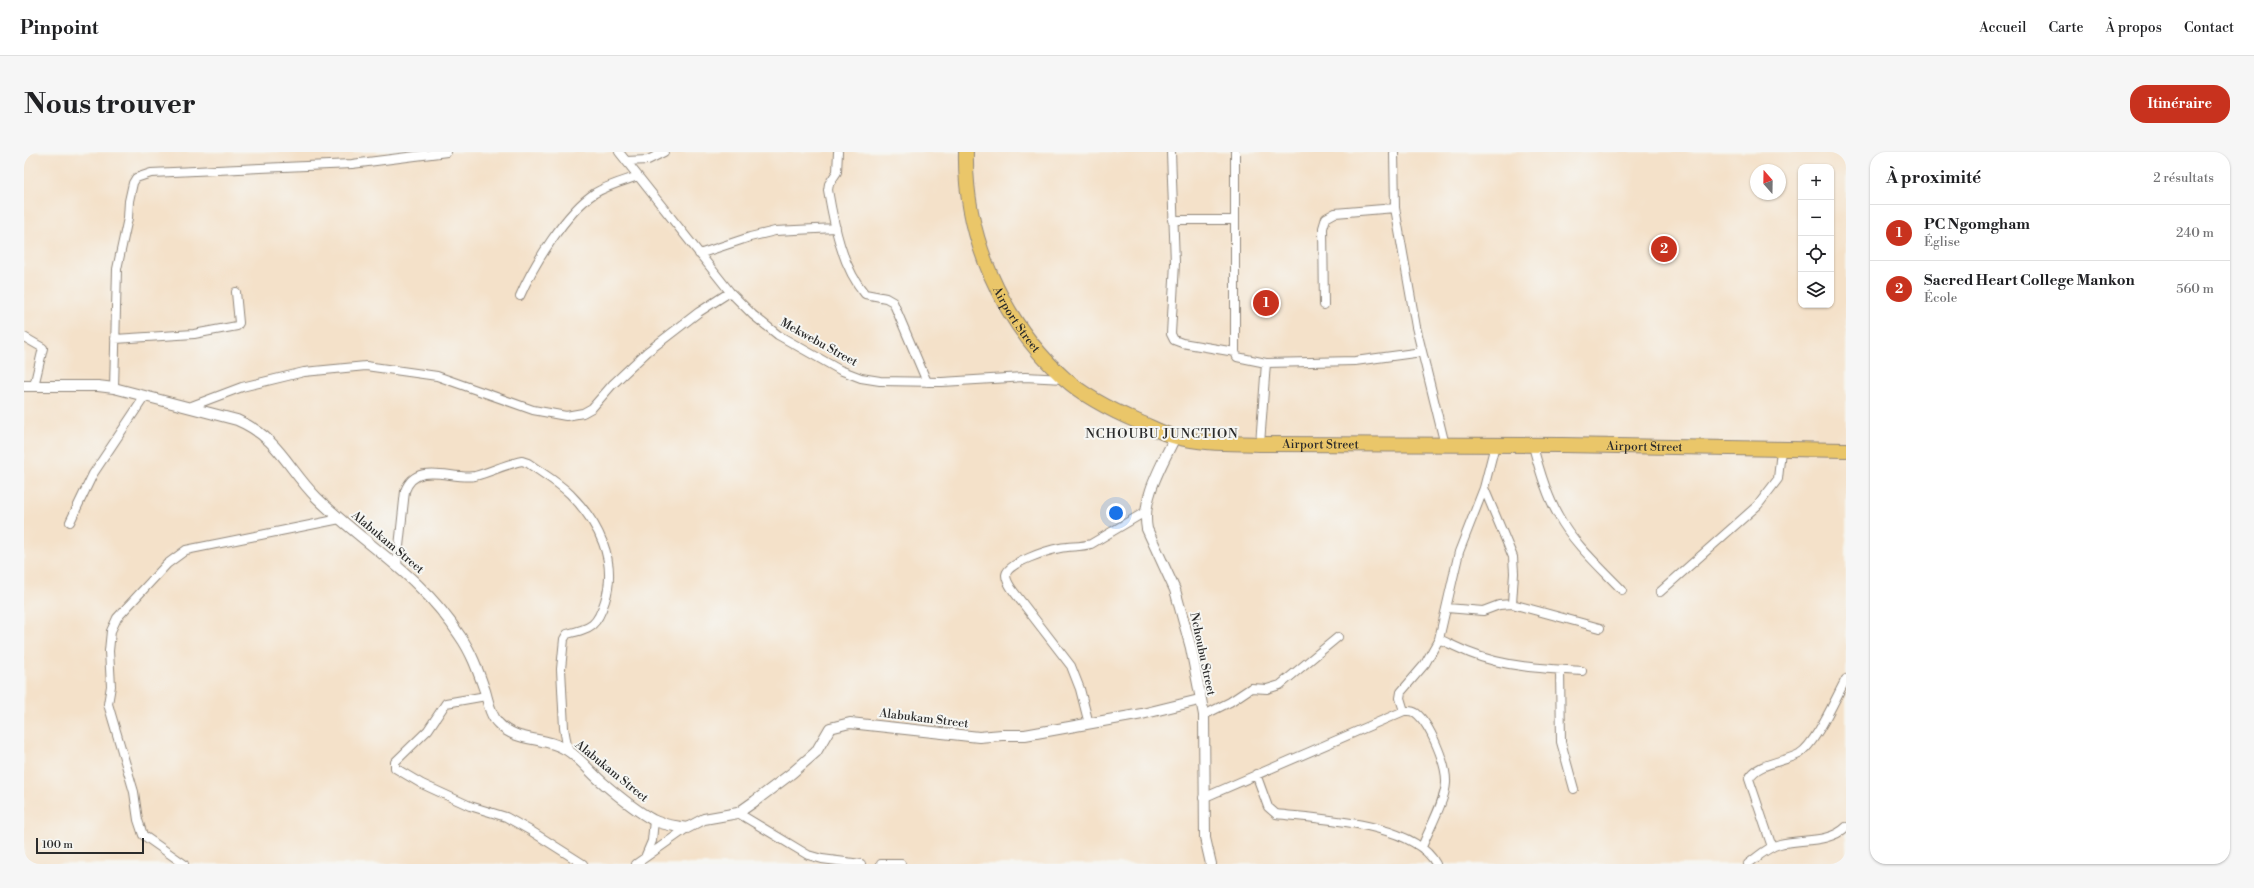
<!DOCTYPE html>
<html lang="fr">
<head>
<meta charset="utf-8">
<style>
	body { margin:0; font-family:"Libre Bodoni",serif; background:#f6f6f6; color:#202124 }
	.controls { position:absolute; right:12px; top:12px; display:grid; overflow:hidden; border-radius:8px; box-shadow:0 1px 3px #0004 }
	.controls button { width:36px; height:36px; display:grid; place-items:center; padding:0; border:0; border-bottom:1px solid #e0e0e0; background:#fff; color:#202124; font:20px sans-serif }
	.compass { position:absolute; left:1726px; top:12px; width:36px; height:36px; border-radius:50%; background:#fff; box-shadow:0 1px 3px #0004; rotate:340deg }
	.scale { position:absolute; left:12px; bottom:10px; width:108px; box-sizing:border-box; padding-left:4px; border:2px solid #2b2b2b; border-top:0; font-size:11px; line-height:14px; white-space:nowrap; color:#2b2b2b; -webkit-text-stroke:3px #f6f6f2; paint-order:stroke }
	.you { position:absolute; left:1092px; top:361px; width:14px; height:14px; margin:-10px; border:3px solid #fff; border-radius:50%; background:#1a73e8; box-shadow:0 0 0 6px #1a73e833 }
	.badge { display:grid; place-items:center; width:26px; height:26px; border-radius:50%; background:#c8321e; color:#fff; font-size:13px; font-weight:700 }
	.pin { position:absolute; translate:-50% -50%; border:2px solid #fff; box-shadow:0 1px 4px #0006 }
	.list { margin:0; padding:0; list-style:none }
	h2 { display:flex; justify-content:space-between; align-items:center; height:52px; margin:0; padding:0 16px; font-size:17px }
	h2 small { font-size:13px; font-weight:400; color:#757577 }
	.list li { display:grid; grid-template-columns:26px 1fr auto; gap:12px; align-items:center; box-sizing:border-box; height:56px; padding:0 16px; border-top:1px solid #e0e0e0 }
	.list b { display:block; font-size:15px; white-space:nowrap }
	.list p { margin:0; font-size:13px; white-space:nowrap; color:#757577 }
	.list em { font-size:13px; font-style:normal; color:#757577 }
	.icon { flex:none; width:22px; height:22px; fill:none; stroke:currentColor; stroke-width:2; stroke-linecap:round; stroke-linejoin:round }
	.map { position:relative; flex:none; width:1822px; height:712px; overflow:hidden; border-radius:16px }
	header { display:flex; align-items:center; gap:24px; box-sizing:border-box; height:56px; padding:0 20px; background:#fff; border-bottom:1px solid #e0e0e0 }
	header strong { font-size:19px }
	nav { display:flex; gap:22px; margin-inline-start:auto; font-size:14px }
	.intro { display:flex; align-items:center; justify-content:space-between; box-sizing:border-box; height:96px; padding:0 24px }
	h1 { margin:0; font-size:28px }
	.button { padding:10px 18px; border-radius:16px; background:#c8321e; color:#fff; font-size:14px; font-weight:700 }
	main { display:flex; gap:24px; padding:0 24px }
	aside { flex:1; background:#fff; border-radius:16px; box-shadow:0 1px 3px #0004 }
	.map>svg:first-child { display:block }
</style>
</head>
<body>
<header>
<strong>Pinpoint</strong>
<nav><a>Accueil</a><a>Carte</a><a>À propos</a><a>Contact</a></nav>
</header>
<div class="intro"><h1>Nous trouver</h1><a class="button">Itinéraire</a></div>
<main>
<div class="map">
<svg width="1822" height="712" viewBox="0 0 1822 712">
	<rect width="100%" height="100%" fill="#f6f6f2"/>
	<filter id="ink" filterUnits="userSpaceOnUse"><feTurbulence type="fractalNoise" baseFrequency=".025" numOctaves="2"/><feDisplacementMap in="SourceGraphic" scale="8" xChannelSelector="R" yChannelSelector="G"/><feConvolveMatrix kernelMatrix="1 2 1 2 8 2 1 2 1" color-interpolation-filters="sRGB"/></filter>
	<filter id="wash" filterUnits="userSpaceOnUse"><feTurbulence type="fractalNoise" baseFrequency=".012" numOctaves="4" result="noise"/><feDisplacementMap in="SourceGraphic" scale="16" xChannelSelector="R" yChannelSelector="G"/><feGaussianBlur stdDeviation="0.9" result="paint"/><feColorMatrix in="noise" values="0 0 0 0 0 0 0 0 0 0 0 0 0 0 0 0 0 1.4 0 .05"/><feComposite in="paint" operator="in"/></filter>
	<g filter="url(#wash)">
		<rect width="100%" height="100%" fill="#f4e1c9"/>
	</g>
	<g filter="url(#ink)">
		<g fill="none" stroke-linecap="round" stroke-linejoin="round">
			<g stroke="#90867a" stroke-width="10">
				<path id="minor" d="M 595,0 L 706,140 L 729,163 L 754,183 L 816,218 L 837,226 L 856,229 L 918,230 L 1001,225 L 1040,227
					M 814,0 L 813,20 L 805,32 L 804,38 C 810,73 818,115 841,142 L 862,146 L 869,150 L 903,230
					M 1147,0 L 1151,111 L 1147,182 L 1150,188 L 1158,191 L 1211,200
					M 1211,0 L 1211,200 L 1213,205 L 1242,211 L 1236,292
					M 1370,0 L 1371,56 L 1392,175 L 1421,293
					M 602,9 L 624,8 L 640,0
					M 1148,68 L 1211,68
					M 675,102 L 726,85 L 751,79 L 812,76
					M 496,144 C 510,112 542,60 571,41 C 584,33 600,29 614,24
					M 1300,153 L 1299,76 L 1302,66 L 1311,61 L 1371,56
					M 0,185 L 19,196 L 10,234
					M 91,187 L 170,182 L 213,174 L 215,171 L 212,140
					M 1242,211 L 1331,209 L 1398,200
					M 90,236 L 93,117 L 104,66 L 105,49 L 109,31 L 112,26 L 127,21 L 328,12 L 423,0
					M 165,255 L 218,235 L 280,220 L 342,214 L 413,224 L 509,258 L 542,264 L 559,261 L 568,256 L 588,233 L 623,200 L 675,160 L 706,140
					M 1509,294 C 1515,317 1522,342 1534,363 C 1549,391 1576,415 1598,438
					M 1460,336 L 1489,405 L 1490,421 L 1488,452
					M 46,370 L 69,322 L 121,244
					M 373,413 L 381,339 C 392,308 428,328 451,324 C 467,320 482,312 498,309 L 504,311 C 518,321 534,330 546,342 C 574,370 594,408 581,449 C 573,474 568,476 543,482 L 540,487 L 537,517 L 540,576 L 544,599
					M 1636,440 L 1734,353 L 1754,327 L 1757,298
					M 1423,456 L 1459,459 L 1475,453 L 1488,452 L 1576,476
					M 1415,487 C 1426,492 1436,497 1446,501 C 1480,515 1522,517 1558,519
					M 1536,518 L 1537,590 L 1550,637
					M 462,544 L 422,551 L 404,578 L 371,610 L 371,616 L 398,632 L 446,654 L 482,665 L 507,679 L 559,712
					M 1380,559 L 1376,546 L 1377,540 L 1401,512 L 1415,487 L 1435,400 L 1460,336 L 1471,293
					M 1180,563 L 1206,550 L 1227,536 L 1243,537 L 1256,533 L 1314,485
					M 1065,572 L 1056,537 L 1047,514 L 990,440 C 987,436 982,429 982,423 C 983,411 1025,398 1036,396 C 1047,394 1057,395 1067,392 L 1121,360
					M 1232,622 L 1244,655 L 1252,662 C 1294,667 1390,670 1412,712
					M 1179,646 L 1380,559 C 1384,559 1388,558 1392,561 C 1406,572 1423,613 1422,631 C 1421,649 1405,677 1398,695
					M 714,661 L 784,703 L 798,707 L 837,712
					M 1748,695 L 1725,627 C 1732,611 1761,610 1775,602 C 1792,592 1812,545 1822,527
					M 622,703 L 628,689 L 630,668
					M 160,712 L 119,683 L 114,668 L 110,640 L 84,552 L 87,534 L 85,499 L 87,479 L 93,466 L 143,412 L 162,398 L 316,367
					M 612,712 L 663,676
					M 857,712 L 877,712
					M 1724,712 C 1733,705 1744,695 1756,692 C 1776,687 1806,691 1822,675"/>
			</g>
			<g stroke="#90867a" stroke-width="12">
				<path id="tertiary" d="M 0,234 L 74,234 L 90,236 L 213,268 C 255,286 263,316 293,346 C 343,395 397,423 436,484 C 448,501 454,519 461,539 C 464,549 466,563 474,571 C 492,591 521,584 543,598 C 556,606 566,620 578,630 C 593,643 611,658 629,668 C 639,673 652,674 663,676 L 680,667 L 714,661 L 731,649 L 768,621 L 792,600 L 806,576 L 826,571 L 955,585 L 978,583 L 1001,583 L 1118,562 L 1175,548
					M 1151,285 C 1138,313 1117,346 1123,377 L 1151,438 L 1167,496 L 1180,563 L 1181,686 L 1187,712"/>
			</g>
			<g stroke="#90867a" stroke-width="16">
				<g id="trunk">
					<path id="s1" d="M 942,0 C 940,84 978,170 1040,226 C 1061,245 1089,259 1115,270 C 1127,275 1139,282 1152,285 C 1179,292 1208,291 1236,292 L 1538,293 L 1822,298"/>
				</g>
			</g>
			<use href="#minor" stroke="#fff" stroke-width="8"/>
			<use href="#tertiary" stroke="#fff" stroke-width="10"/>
			<use href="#trunk" stroke="#eac669" stroke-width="14"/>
		</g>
	</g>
	<g text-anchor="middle" stroke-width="4" stroke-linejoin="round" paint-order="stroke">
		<g font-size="12" fill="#2b2b2b" stroke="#f6f6f2">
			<text dy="4" stroke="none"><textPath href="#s1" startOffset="178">Airport Street</textPath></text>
			<text transform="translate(795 190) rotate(29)" y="4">Mekwebu Street</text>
			<text dy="4" stroke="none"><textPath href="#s1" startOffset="526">Airport Street</textPath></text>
			<text dy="4" stroke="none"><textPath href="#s1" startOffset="850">Airport Street</textPath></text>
			<text transform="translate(364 390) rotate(40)" y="4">Alabukam Street</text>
			<text transform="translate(1179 502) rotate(78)" y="4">Nchoubu Street</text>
			<text transform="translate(900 566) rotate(7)" y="4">Alabukam Street</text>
			<text transform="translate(588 619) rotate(39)" y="4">Alabukam Street</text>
		</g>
		<g font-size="13" letter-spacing="1" fill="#2b2b2b" stroke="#f6f6f2">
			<text x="1138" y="286">NCHOUBU JUNCTION</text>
		</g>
	</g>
</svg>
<div class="controls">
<button>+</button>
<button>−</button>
<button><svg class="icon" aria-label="locate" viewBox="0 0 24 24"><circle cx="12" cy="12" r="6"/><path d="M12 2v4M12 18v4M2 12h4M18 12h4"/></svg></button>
<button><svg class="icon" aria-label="layers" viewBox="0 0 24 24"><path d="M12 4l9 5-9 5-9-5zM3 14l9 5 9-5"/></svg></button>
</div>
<svg class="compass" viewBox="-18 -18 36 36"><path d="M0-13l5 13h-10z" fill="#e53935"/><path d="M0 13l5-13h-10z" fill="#757577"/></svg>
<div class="scale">100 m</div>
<div class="you"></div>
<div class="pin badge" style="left:1242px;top:151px">1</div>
<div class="pin badge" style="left:1640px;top:97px">2</div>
</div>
<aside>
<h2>À proximité<small>2 résultats</small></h2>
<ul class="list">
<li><span class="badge">1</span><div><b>PC Ngomgham</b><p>Église</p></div><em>240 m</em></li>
<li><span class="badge">2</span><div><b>Sacred Heart College Mankon</b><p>École</p></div><em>560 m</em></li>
</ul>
</aside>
</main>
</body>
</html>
